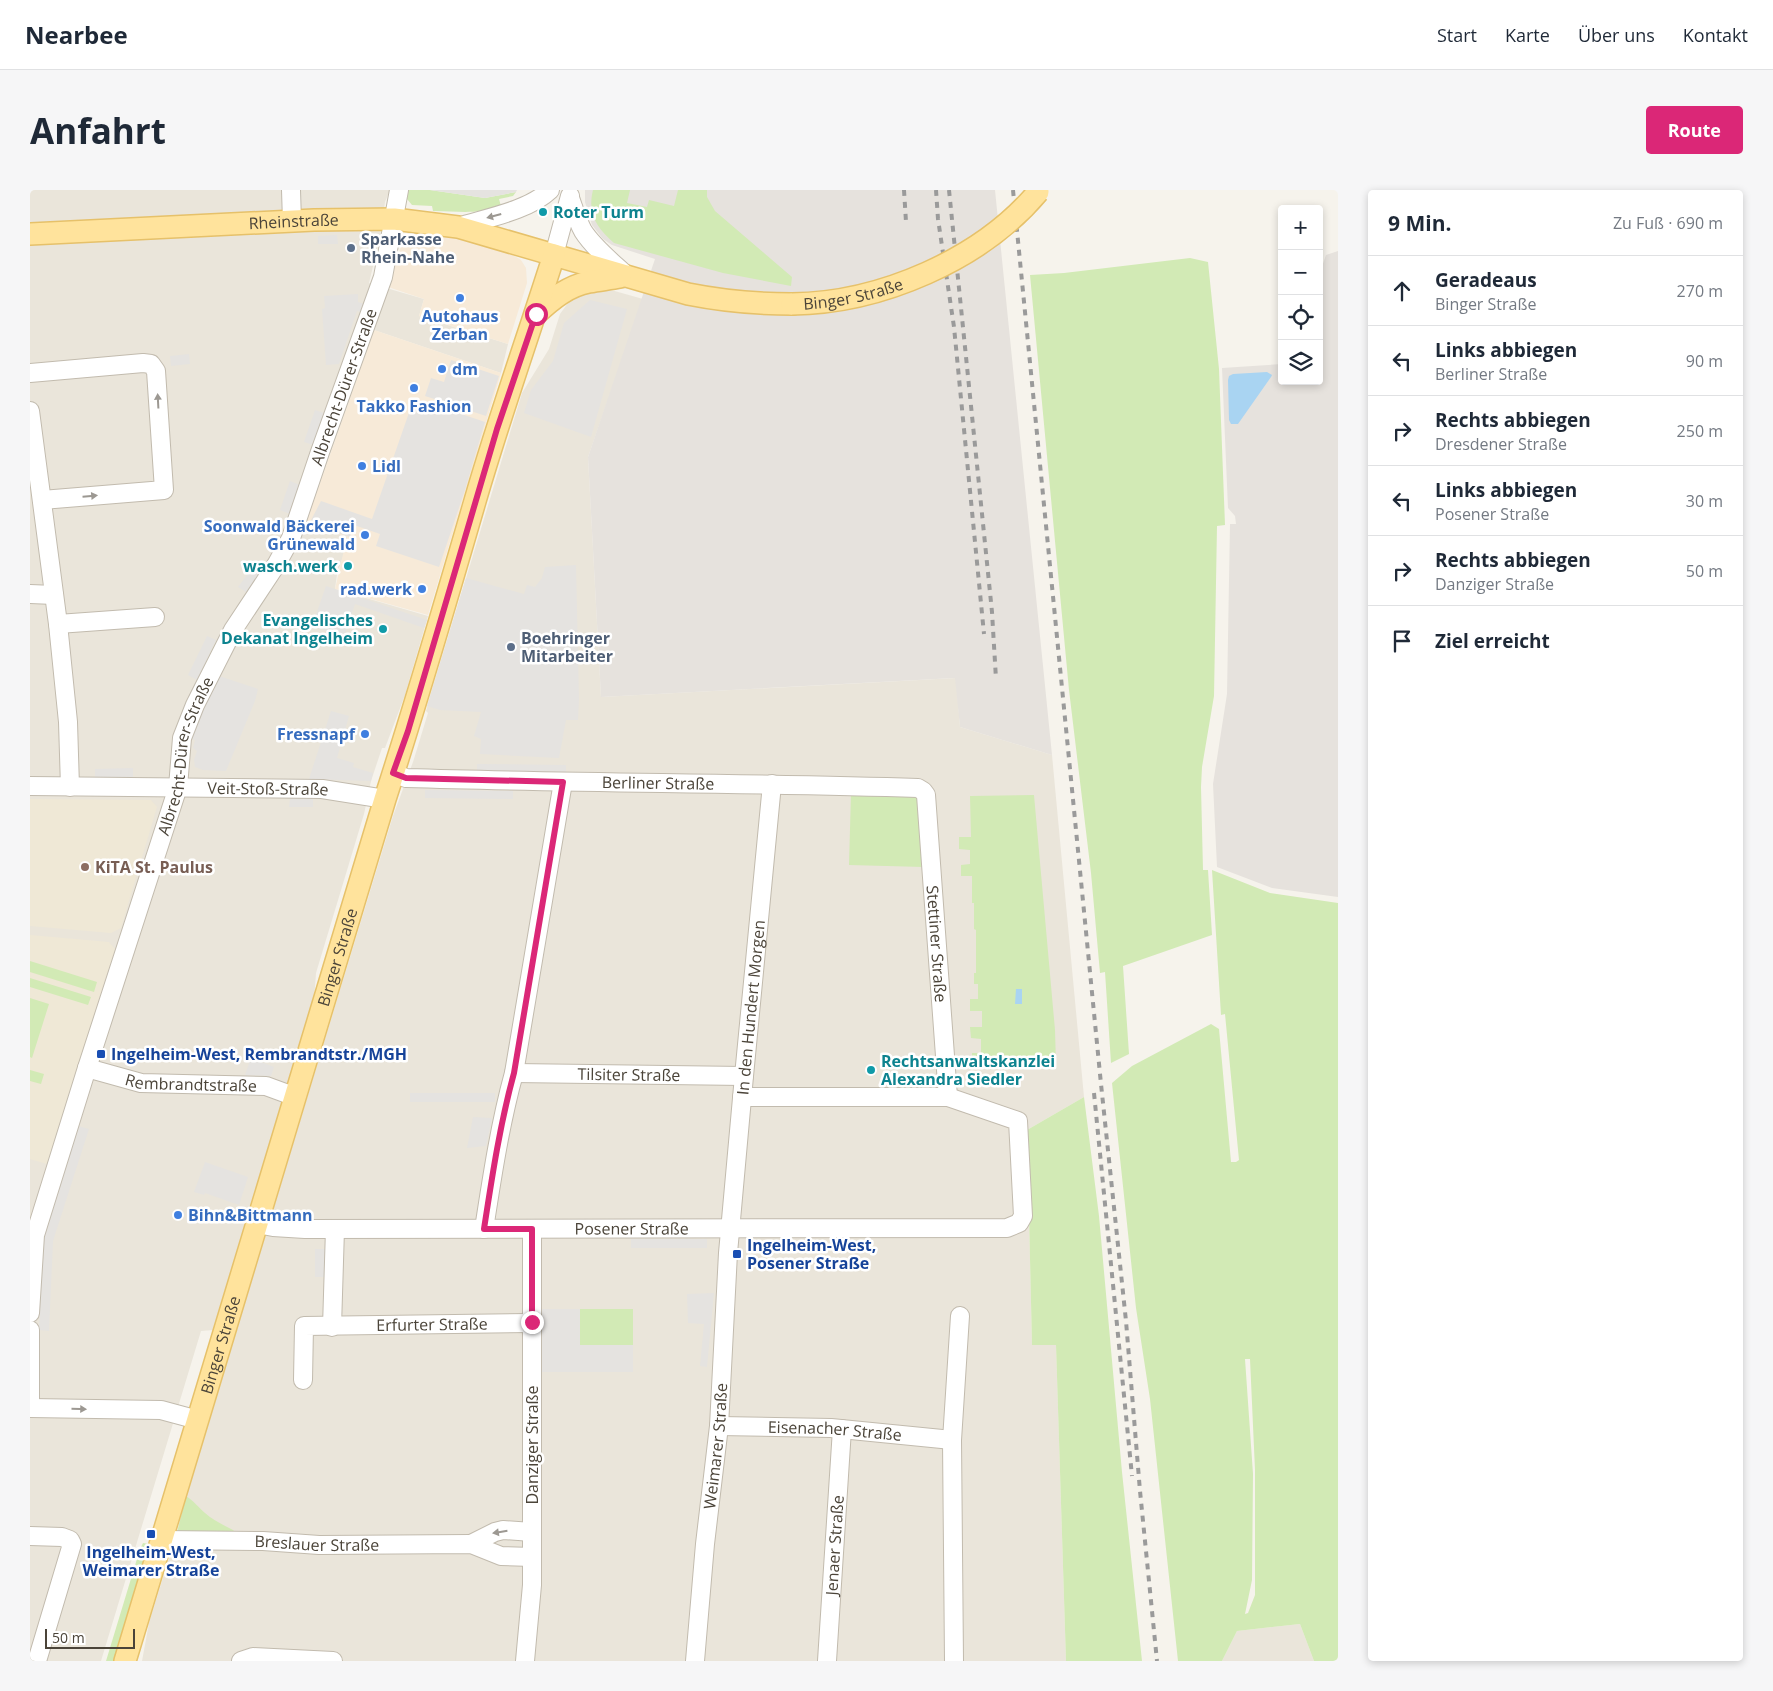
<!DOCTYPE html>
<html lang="de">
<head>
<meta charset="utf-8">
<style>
	body { margin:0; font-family:"Open Sans",sans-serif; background:#f6f6f7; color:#1f2937 }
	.controls { position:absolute; right:15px; top:15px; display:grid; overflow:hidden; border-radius:5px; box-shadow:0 2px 8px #0003 }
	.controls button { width:45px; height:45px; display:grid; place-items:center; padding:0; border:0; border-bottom:1px solid #e0e1e3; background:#fff; color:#1f2937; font:25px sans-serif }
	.scale { position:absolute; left:15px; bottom:12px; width:90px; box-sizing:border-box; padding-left:5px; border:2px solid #4b4439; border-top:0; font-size:14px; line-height:18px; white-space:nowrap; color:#4b4439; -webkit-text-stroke:4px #fff; paint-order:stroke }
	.stop { position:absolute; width:15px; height:15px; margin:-11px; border:4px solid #db2777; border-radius:50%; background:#fff }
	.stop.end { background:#db2777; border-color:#fff; box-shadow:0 1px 5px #0008 }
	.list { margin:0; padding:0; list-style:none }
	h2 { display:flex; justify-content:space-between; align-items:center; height:65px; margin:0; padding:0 20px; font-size:21px }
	h2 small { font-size:16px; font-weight:400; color:#747a83 }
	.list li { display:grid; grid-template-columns:32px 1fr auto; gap:15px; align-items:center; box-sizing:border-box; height:70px; padding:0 20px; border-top:1px solid #e0e1e3 }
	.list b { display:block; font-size:19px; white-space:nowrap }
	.list p { margin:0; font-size:16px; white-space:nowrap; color:#747a83 }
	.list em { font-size:16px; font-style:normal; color:#747a83 }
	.icon { flex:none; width:28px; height:28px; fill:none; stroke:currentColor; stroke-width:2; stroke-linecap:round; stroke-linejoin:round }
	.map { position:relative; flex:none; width:1308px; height:1471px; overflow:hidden; border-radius:5px }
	header { display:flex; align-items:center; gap:30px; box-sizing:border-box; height:70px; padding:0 25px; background:#fff; border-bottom:1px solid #e0e1e3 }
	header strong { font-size:24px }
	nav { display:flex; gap:28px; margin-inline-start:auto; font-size:18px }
	.intro { display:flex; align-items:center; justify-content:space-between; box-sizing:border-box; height:120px; padding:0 30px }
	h1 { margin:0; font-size:35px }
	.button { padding:12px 22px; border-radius:5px; background:#db2777; color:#fff; font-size:18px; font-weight:700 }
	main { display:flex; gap:30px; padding:0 30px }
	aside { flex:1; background:#fff; border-radius:5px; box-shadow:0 2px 8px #0003 }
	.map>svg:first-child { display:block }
</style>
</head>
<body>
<header>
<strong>Nearbee</strong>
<nav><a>Start</a><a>Karte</a><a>Über uns</a><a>Kontakt</a></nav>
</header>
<div class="intro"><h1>Anfahrt</h1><a class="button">Route</a></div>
<main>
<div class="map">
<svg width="1308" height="1471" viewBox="0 0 1308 1471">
	<rect width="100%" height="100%" fill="#f6f3ec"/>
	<path fill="#eae5da" d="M 0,0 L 360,0 L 355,12 L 350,47 L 339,93 L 394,109 L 389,126 L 478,154 L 471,183 L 344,140 L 276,333 L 320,347 L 307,384 L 305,399 L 398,426 L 375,505 L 355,558 L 352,558 L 341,591 L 334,624 L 286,783 L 284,810 L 183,1140 L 171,1141 L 71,1471 L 0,1471 Z
		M 574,98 L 613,109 L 558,267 L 571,507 L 926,488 L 930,537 L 1022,565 L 1054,907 L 997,940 L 1002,1154 L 1026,1154 L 1036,1471 L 112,1471 L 119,1433 L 139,1368 L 146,1347 L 156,1306 L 363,626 L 383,572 L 398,523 L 396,521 L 492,203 L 519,159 L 530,124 L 538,113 L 549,104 Z
		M 1270,1434 L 1284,1471 L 1192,1471 L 1207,1441 Z"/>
	<path fill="#f7ead8" d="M 386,42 L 420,46 L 483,65 L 491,70 L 496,78 L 497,93 L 478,154 L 389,126 L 394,109 L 358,97 L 373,50 L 376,46 Z
		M 344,140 L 471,183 L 398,425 L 305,399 L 317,347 L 276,333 Z"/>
	<path fill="#e6e2dd" d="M 555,0 L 965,0 L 1022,565 L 930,537 L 925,488 L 571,507 L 558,267 L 625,69 L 582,55 L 573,49 L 562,35 L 555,12 Z
		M 1308,61 L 1308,707 L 1242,698 L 1187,677 L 1183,594 L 1197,504 L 1200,334 L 1206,334 L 1205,326 L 1198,318 L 1192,178 L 1252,174 L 1252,191 L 1289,191 L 1289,85 L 1296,65 Z"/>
	<path fill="#efe8d6" d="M 0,609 L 121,610 L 127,617 L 91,738 L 81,743 L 0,736 Z
		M 0,745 L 79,752 L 85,759 L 17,974 L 0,969 Z"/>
	<path fill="#d2eab5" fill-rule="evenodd" d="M 378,0 L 400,0 L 455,8 L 486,2 L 483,6 L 469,9 L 471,16 C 445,25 429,21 403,21 L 402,16 L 382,15 L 377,9 Z
		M 563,0 L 600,0 L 597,13 L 617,17 L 619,10 L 644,16 L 648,0 L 677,0 L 677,7 L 685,21 L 762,87 L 761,96 L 693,83 L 584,53 C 567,38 557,24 563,0 Z
		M 1160,68 L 1178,72 L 1189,179 L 1195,335 L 1187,336 L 1184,506 L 1172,577 L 1171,597 L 1173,680 L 1178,680 L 1182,745 L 1093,776 L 1099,864 L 1081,873 L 1075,782 L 1070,783 L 1061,683 L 1039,500 L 1000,85 L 1034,83 Z
		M 821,603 L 879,604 L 888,607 L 894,677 L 819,675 Z
		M 1004,605 L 1025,840 L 1026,874 L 942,875 L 942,863 L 951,863 L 951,849 L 941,848 L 940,837 L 952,837 L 952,821 L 940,821 L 940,809 L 948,809 L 948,794 L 944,794 L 944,783 L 946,783 L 946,740 L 944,739 L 944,713 L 942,713 L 942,686 L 931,686 L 931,675 L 940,674 L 940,660 L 929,659 L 929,647 L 941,647 L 940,606 Z
		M 1182,680 L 1240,703 L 1308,713 L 1308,1471 L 1284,1471 L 1270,1434 L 1207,1441 L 1192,1471 L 1148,1471 L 1120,1209 L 1106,1118 L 1082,893 L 1102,876 L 1181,834 L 1189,839 L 1201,972 L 1206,972 L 1209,970 L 1195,824 L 1191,825 ZM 1215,1169 L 1220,1169 L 1225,1280 L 1225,1405 L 1218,1423 L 1215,1424 L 1222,1390 L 1223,1284 Z
		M 0,771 L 67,792 L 64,802 L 0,782 Z
		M 0,788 L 61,807 L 58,815 L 0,797 Z
		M 0,808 L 19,814 L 2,868 L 0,867 Z
		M 0,880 L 14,884 L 11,894 L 0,891 Z
		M 1054,907 L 1069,1026 L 1092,1282 L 1112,1471 L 1036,1471 L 1026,1155 L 1002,1155 L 997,940 Z
		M 550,1119 L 603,1119 L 603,1155 L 550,1155 Z
		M 156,1306 C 164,1311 168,1317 175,1323 C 183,1330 193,1335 203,1340 L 205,1342 L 146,1347 Z
		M 113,1353 L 119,1354 L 115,1388 L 89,1471 L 76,1471 L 110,1359 Z"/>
	<path fill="#e5e3e0" d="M 400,0 L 487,0 L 486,2 L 455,8 Z
		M 307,45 L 308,54 L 288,54 L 288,46 Z
		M 328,104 L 328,112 L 334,114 L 331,122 L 327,121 L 309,174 L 296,175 L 292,119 L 295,118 L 294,106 Z
		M 560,110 L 597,119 L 561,247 L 494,223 L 501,200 L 523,171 L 534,133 Z
		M 159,164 L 160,174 L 141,176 L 140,166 Z
		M 421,170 L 469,186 L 456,226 L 395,206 L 401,188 L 414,192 Z
		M 399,213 L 455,232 L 435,300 L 409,377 L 346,356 L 350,344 L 324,335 L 320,347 L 279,334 L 291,311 L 342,329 L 381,217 L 395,222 Z
		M 285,220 L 294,223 L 283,255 L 274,252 Z
		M 260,291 L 270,295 L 260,324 L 250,320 Z
		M 227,372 L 235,378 L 216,402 L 208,397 Z
		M 546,375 L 549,510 L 548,530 L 536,530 L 529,568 L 450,564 L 451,549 L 444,546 L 451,522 L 410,520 L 397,516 L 436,388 L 494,404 L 497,395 L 505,397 L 512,388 L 515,377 Z
		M 296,396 L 397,430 L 394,438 L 325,414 L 314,447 L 282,436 Z
		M 177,446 L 186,450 L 167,490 L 158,485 Z
		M 186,485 L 228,499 L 225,511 L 196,581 L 173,580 L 165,577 L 164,570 L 167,561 L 163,558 L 165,550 L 158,548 Z
		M 301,521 L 319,526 L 307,568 L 324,573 L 323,577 L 343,583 L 341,591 L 279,589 Z
		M 447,574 L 536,575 L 536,584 L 447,583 Z
		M 103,578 L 103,590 L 65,590 L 65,579 Z
		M 395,600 L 483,601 L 483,609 L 395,608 Z
		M 260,608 L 283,608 L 283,617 L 259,617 Z
		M 221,868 L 244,877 L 241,886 L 215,885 Z
		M 380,903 L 465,903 L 465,912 L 380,912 Z
		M 443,927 L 462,928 L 456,956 L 437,958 Z
		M 48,936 L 59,939 L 23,1051 L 19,1141 L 9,1140 L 13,1049 Z
		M 175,972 L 218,987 L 209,1015 L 175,1003 L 174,1005 L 164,1002 Z
		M 601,1049 L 677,1049 L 677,1058 L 601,1058 Z
		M 285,1059 L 296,1059 L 296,1087 L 285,1087 Z
		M 684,1103 L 677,1177 L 670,1176 L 674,1134 L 658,1133 L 657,1104 Z
		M 509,1119 L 550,1119 L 550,1155 L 603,1155 L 603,1182 L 510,1182 Z"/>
	<path fill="#a9d4f2" d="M 1237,182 L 1242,185 L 1241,187 L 1208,234 L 1201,234 L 1199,230 L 1198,190 L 1199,186 L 1203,184 Z
		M 986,799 L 992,799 L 992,814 L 985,814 Z"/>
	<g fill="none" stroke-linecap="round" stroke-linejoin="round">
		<g stroke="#c2bbae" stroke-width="20">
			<g id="minor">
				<path d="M 261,0 L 262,31"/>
				<path d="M 540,8 C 544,19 547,30 553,41 C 564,58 582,72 597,86"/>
				<path d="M 428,37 C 456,28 498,21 520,0"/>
				<path d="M 524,65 L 540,6"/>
				<path d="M 0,183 L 113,173 L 121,174 L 126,181 L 134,300 L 12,310"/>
				<path d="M 0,221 L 28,434 L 38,532 L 40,597"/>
				<path d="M 0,404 L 24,405"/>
				<path d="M 28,434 L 125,427"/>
				<path id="s1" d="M 363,583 L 376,588 C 547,593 718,593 888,598 L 893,601 L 896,605 L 918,907"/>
				<path id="s2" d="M 0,596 L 292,599 L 355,609"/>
				<path id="s3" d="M 57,878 L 111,893 L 236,896 L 266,907"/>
				<path id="s4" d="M 484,883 L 714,886"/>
				<path id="s5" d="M 227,1034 L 243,1037 L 275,1039 L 977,1038 L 989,1033 L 993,1026 L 988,931 L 918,907 L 712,907"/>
				<path d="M 454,1039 C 462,987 470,934 484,883 L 533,592"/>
				<path id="s6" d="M 0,1123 L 5,1045 L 57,878 L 148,597 L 152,548 L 165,515 L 203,440 L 246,375 L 261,348 L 290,262 L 353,87 L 369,0"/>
				<path d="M 302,1137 L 305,1039"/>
				<path d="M 0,1140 L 0,1218"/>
				<path id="s7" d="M 273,1190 L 274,1136 L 502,1133"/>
				<path d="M 0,1218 L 131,1220 L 168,1230"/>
				<path id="s8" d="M 689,1236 L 801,1238 L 922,1250"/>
				<path d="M 0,1346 L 32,1347 L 40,1350 L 42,1354 L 7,1471"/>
				<path id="s9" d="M 132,1350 L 233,1351 L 289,1355 L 441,1354 L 471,1366 L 502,1367"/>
				<path d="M 441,1354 L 465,1342 L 473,1340 L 502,1342"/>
				<path d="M 211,1471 L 223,1467 L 303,1471"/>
				<path d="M 495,1471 L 502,1395 L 502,1039"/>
				<path id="s10" d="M 665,1471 L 675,1354 L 689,1236 L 698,1063 L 714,886 L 742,594"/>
				<path id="s11" d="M 797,1471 L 812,1239"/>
				<path d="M 924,1471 L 922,1250 L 930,1126"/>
			</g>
		</g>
		<g stroke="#e6c16a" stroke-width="24">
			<g id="major">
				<path id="s12" d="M 0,44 L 284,30 L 364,29 L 428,37 L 658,104 C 693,111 726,114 762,114"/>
				<path d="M 506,124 C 522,109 538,96 559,92 C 569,90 580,89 590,87"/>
				<path id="s13" d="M 95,1471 L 355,609 C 387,510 416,411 445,311 C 469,228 498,147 524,65"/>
			</g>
		</g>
		<use href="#minor" stroke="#fff" stroke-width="18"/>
		<use href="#major" stroke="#ffe39c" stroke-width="21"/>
		<path stroke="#9a9a9a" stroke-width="4" stroke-dasharray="6 6" stroke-linecap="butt" d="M 874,0 L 876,32
			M 906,0 L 908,29 L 924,137 L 954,444
			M 919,0 L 962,422 L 966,489
			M 983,0 L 1071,894 L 1096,1131 L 1110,1301 L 1127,1471
			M 1064,903 L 1102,1286"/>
		<g stroke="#e6c16a" stroke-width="24" stroke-linecap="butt">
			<g id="major-bridge">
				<path id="s14" d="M 762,114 C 850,113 951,70 1008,2"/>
			</g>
		</g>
		<use href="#major-bridge" stroke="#ffe39c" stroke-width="21"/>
	</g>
	<defs><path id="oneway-solid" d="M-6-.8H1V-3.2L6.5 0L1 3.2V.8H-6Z" transform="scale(1.25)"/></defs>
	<g fill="#9c9892">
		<use href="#oneway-solid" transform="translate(464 26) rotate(165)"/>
		<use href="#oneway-solid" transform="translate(128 211) rotate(-93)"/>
		<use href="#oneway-solid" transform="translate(60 306) rotate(-5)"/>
		<use href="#oneway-solid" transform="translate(49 1219) rotate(1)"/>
		<use href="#oneway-solid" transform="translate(470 1342) rotate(171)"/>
	</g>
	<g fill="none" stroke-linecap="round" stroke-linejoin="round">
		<path stroke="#db2777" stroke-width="6" d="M 502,1132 L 502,1039 L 454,1039 C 462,987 470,934 484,883 L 533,592 L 376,588 L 363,583 L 378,541 L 467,239 L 506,124"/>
	</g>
	<g fill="#0f9aa8" stroke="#fff" stroke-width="2">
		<circle cx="513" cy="22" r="5"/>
		<circle cx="318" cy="376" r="5"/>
		<circle cx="353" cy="439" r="5"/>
		<circle cx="841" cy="880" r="5"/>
	</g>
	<g fill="#5c6f8a" stroke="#fff" stroke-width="2">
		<circle cx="321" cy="58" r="5"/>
		<circle cx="481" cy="457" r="5"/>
	</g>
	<g fill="#3f7fe0" stroke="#fff" stroke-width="2">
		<circle cx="430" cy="108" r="5"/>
		<circle cx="412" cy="179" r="5"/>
		<circle cx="384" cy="198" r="5"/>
		<circle cx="332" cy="276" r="5"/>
		<circle cx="335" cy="345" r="5"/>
		<circle cx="392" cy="399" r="5"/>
		<circle cx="335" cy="544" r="5"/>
		<circle cx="148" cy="1025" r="5"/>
	</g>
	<circle fill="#8d6e63" stroke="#fff" stroke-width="2" cx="55" cy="677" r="5"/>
	<g fill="#1a4fb4" stroke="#fff" stroke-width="2">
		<rect x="66" y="859" width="10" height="10" rx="2.5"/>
		<rect x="702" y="1059" width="10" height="10" rx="2.5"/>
		<rect x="116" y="1339" width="10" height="10" rx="2.5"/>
	</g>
	<g text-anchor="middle" stroke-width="5" stroke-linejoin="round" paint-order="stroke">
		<g font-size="16" font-weight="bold" fill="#0d838f" stroke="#fff" text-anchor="start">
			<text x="523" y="28">Roter Turm</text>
			<text x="308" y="382" text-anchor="end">wasch.werk</text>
			<text x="343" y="436" text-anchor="end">Evangelisches<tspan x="343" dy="18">Dekanat Ingelheim</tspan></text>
			<text x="851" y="877">Rechtsanwaltskanzlei<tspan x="851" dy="18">Alexandra Siedler</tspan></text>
		</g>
		<g font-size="16" fill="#4b4439" stroke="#fff">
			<text dy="6" stroke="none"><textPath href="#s12" startOffset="264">Rheinstraße</textPath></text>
			<text dy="6" stroke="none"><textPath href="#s14" startOffset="62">Binger Straße</textPath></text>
			<text dy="6" stroke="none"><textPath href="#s6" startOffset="986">Albrecht-Dürer-Straße</textPath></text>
			<text dy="6" stroke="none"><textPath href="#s6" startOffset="581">Albrecht-Dürer-Straße</textPath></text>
			<text dy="6" stroke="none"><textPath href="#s1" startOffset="266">Berliner Straße</textPath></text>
			<text dy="6" stroke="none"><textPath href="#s2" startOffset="238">Veit-Stoß-Straße</textPath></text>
			<text dy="6" stroke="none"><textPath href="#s1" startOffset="686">Stettiner Straße</textPath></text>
			<text dy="6" stroke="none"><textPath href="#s13" startOffset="735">Binger Straße</textPath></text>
			<text dy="6" stroke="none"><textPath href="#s10" startOffset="656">In den Hundert Morgen</textPath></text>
			<text dy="6" stroke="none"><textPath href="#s4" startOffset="115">Tilsiter Straße</textPath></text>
			<text dy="6" stroke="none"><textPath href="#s3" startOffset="106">Rembrandtstraße</textPath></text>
			<text dy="6" stroke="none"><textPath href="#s5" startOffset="375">Posener Straße</textPath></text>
			<text dy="6" stroke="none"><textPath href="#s7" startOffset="182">Erfurter Straße</textPath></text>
			<text dy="6" stroke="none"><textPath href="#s13" startOffset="330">Binger Straße</textPath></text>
			<text dy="6" stroke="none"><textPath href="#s8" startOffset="116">Eisenacher Straße</textPath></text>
			<text transform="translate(502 1255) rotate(-90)" y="6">Danziger Straße</text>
			<text dy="6" stroke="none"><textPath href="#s10" startOffset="216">Weimarer Straße</textPath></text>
			<text dy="6" stroke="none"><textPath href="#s9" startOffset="155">Breslauer Straße</textPath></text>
			<text dy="6" stroke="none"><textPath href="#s11" startOffset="116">Jenaer Straße</textPath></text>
		</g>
		<g font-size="16" font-weight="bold" fill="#4e5e75" stroke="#fff" text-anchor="start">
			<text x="331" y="55">Sparkasse<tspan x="331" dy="18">Rhein-Nahe</tspan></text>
			<text x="491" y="454">Boehringer<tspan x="491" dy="18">Mitarbeiter</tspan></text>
		</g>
		<g font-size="16" font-weight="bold" fill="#366cbe" stroke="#fff" text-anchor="start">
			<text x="430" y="132" text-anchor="middle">Autohaus<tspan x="430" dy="18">Zerban</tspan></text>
			<text x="422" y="185">dm</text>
			<text x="384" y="222" text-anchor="middle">Takko Fashion</text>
			<text x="342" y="282">Lidl</text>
			<text x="325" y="342" text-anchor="end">Soonwald Bäckerei<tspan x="325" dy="18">Grünewald</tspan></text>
			<text x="382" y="405" text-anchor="end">rad.werk</text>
			<text x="325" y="550" text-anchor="end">Fressnapf</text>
			<text x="158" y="1031">Bihn&amp;Bittmann</text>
		</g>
		<g font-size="16" font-weight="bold" fill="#785e54" stroke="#fff" text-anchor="start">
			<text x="65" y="683">KiTA St. Paulus</text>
		</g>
		<g font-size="16" font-weight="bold" fill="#164399" stroke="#fff" text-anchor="start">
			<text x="81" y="870">Ingelheim-West, Rembrandtstr./MGH</text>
			<text x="717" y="1061">Ingelheim-West,<tspan x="717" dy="18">Posener Straße</tspan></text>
			<text x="121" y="1368" text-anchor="middle">Ingelheim-West,<tspan x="121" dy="18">Weimarer Straße</tspan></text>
		</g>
	</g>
</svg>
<div class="controls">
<button>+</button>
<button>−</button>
<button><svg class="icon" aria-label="locate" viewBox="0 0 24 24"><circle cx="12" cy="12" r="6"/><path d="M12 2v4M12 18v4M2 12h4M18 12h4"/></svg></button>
<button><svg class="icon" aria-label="layers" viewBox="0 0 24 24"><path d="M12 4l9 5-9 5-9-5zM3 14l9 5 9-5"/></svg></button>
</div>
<div class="scale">50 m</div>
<div class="stop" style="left:506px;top:124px"></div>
<div class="stop end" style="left:502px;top:1132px"></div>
</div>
<aside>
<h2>9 Min.<small>Zu Fuß · 690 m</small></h2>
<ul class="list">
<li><svg class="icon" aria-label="ahead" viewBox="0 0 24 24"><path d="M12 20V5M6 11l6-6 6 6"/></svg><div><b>Geradeaus</b><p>Binger Straße</p></div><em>270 m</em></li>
<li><svg class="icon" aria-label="left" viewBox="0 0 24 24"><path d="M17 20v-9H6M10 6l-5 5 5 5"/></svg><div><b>Links abbiegen</b><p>Berliner Straße</p></div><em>90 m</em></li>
<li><svg class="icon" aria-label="right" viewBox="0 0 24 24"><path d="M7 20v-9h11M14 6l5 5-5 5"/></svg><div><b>Rechts abbiegen</b><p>Dresdener Straße</p></div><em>250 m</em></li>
<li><svg class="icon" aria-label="left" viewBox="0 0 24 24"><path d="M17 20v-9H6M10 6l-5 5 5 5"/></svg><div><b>Links abbiegen</b><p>Posener Straße</p></div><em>30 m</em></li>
<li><svg class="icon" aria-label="right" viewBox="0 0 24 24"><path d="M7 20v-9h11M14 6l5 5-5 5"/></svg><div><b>Rechts abbiegen</b><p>Danziger Straße</p></div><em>50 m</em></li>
<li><svg class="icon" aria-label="arrive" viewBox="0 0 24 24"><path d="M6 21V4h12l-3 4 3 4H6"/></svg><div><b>Ziel erreicht</b></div></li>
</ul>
</aside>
</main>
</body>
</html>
